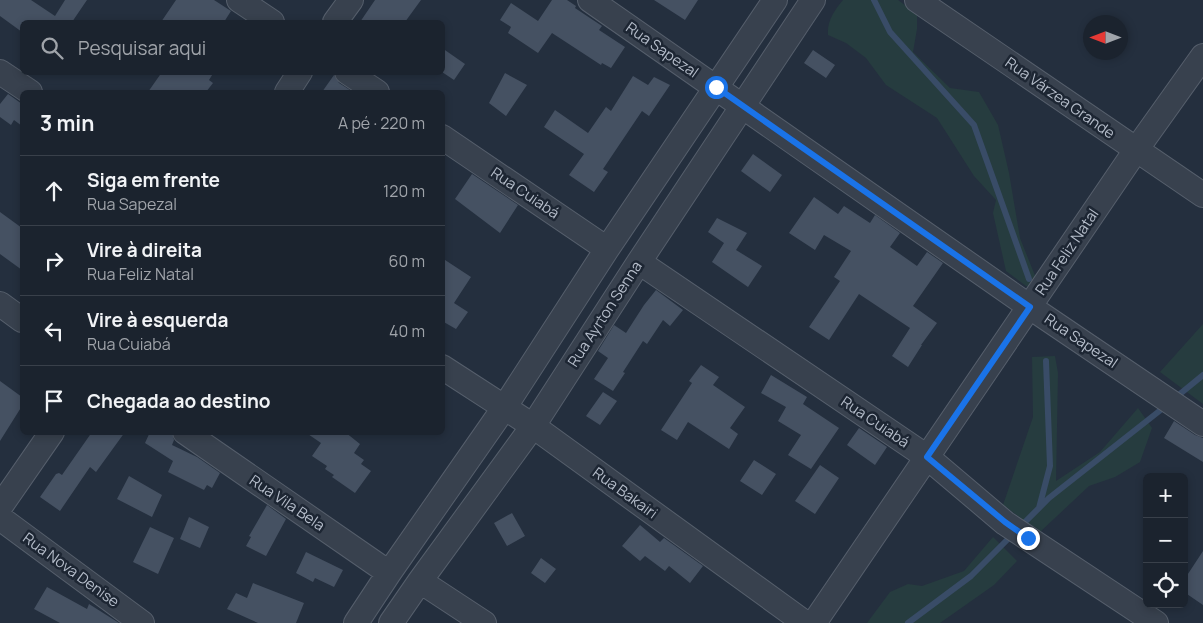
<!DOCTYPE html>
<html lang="pt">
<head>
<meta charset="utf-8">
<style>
	body { margin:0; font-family:Manrope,sans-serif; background:#242b36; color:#f1f3f6 }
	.controls { position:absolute; right:15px; bottom:15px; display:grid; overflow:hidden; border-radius:8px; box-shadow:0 2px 8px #0003 }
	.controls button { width:45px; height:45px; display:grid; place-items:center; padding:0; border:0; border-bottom:1px solid #39404a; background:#1b232e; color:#f1f3f6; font:25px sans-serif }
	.compass { position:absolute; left:1083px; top:15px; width:45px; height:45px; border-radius:50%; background:#1b232e; box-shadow:0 2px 8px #0003; rotate:270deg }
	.stop { position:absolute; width:15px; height:15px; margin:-11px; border:4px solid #1a73e8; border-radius:50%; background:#fff }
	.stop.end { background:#1a73e8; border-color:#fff; box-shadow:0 1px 5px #0008 }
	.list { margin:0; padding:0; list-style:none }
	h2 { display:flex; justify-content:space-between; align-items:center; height:65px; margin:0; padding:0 20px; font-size:21px }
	h2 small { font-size:16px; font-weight:400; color:#a0a4aa }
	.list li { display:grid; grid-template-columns:32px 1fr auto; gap:15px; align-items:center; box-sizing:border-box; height:70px; padding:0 20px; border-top:1px solid #39404a }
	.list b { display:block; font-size:19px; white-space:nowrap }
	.list p { margin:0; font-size:16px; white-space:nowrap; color:#a0a4aa }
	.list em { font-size:16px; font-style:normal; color:#a0a4aa }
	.icon { flex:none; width:28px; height:28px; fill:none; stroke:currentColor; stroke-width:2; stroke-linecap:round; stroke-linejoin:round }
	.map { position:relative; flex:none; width:1203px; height:623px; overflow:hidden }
	.search { position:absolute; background:#1b232e; box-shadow:0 2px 8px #0003; left:20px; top:20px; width:425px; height:55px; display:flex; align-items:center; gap:12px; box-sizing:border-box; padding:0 18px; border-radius:8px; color:#a0a4aa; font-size:19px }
	.panel { position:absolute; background:#1b232e; box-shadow:0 2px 8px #0003; left:20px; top:90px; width:425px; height:345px; border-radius:8px }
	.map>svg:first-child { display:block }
</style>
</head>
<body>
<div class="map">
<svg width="1203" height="623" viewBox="0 0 1203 623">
	<rect width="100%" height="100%" fill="#242f3e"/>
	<path fill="#263c3f" d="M 843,0 L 898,0 L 917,14 L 917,29 L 913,52 L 950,88 L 979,92 L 998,125 L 1009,173 L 1020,238 L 1038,283 L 1035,288 L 1026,286 L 1006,271 L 993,213 L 996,200 L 974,176 L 937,118 L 886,85 L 866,58 L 846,43 L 828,35 C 827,21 834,11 843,0 Z
		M 1203,324 L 1203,404 L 1160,372 Z
		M 1055,356 L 1058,373 L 1056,481 L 1100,452 L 1138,408 L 1152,428 L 1140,462 L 1115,477 L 1089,486 L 1040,532 L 1003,505 L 1033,417 L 1032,357 Z
		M 993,537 L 1017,561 L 994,585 L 940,623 L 867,623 L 890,592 L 908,584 L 922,586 L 964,571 Z"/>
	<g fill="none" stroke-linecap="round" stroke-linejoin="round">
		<path stroke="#394c67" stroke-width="6" d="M 874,0 L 890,32 L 974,125 L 1029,279
			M 1175,398 L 1203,375
			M 1039,508 L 1050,466 L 1046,361
			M 1019,528 L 1049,498 L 1167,405
			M 908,623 L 971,576 L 1012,535"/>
	</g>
	<path fill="#455162" d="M 0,0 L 31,0 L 55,16 L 65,0 L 87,0 L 72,22 L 22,22 L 22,32 L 0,16 Z
		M 176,0 L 214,0 L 231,11 L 224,22 L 161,22 Z
		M 375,0 L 421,0 L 405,22 L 360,22 Z
		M 552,0 L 567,0 L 576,6 L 575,8 L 602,26 L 599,30 L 625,47 L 611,68 L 602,63 L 601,65 L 552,33 L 538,53 L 508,33 L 511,27 L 500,20 L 511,3 L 538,21 Z
		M 654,0 L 698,0 L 685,20 Z
		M 442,48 L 465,64 L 454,80 L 442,72 Z
		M 813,50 L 835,65 L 826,78 L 804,63 Z
		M 162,72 L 214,72 L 209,80 L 213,83 L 206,92 L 148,92 Z
		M 505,73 L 527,85 L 506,116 L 489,103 Z
		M 334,75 L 339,83 L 353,92 L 322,92 Z
		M 633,76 L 648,85 L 654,77 L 670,85 L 649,116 L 642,111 L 603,169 L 608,172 L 594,192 L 569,175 L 584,154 L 544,127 L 555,110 L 588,133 L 606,107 L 611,111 Z
		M 8,94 L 22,104 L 22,126 L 14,120 L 11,125 L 0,117 L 0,104 Z
		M 753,154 L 782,175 L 770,192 L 741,171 Z
		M 472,174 L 518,205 L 500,233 L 455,199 Z
		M 814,197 L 838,214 L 844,206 L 870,223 L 875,215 L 900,233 L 890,247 L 917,266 L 927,252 L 943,263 L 913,306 L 937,323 L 921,345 L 922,345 L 908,367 L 892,356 L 910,328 L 859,294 L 829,340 L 809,327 L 840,281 L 834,277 L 851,251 L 824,235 L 815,250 L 789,233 Z
		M 0,212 L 22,228 L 22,270 L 0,254 Z
		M 717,218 L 747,233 L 736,250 L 762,266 L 748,287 L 712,262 L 724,243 L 708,232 Z
		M 442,258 L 471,277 L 454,303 L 468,312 L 456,329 L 442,321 Z
		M 656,290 L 683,310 L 670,326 L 663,320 L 647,344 L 643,341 L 623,372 L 625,373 L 613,391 L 594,379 L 608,358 L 598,351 L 614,325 L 626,333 L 644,305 Z
		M 701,365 L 719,377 L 713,385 L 745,407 L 730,428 L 738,434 L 729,449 L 688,422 L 677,440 L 661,430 L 692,383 L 689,381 Z
		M 771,375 L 807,397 L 803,404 L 839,428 L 811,469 L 788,455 L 801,435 L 778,421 L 786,407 L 761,393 Z
		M 0,381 L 22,397 L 22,406 L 0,441 Z
		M 603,392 L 617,401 L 600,425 L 586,416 Z
		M 1174,421 L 1195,435 L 1203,438 L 1203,462 L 1164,438 Z
		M 859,428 L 887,447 L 875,465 L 847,445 Z
		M 92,432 L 125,432 L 96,472 L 90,467 L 60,511 L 40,497 L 56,474 L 59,473 L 62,475 Z
		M 150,432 L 172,432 L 174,440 L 172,445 L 197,457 L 220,473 L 212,488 L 207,485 L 204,490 L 168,472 L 173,461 L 145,443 Z
		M 305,432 L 345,432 L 360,444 L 354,453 L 364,460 L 361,464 L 371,471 L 355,493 L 332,477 L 334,475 L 325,469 L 327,466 L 312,456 L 321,443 Z
		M 754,460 L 776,474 L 762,495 L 740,481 Z
		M 820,465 L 839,478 L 815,514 L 795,501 Z
		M 129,476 L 162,495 L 152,517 L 117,499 Z
		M 267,505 L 286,519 L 266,556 L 246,546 L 251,537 L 249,536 Z
		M 512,513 L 525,536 L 507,546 L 494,523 Z
		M 189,517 L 209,527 L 200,548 L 180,539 Z
		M 640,525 L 660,542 L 664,538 L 703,566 L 690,583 L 669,566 L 665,571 L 645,556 L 640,561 L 622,546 Z
		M 150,527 L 174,538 L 158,574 L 133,562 Z
		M 1203,551 L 1203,605 L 1184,592 L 1184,580 Z
		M 306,552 L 343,570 L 334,587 L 315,578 L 313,582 L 296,573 Z
		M 541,558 L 556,569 L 545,583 L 531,573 Z
		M 253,583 L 304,603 L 296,623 L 258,623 L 227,609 L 236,593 L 247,598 Z
		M 47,587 L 87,609 L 89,604 L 119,623 L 60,623 L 34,609 Z"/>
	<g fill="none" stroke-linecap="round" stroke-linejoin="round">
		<g stroke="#565f6c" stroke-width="26">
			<path id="street" d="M 239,0 L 272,22
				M 590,0 L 1030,307 L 1203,424
				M 917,0 L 1203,195
				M 335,22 L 351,0
				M 0,72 L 30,92
				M 347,72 L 377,92
				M 287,92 L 300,72
				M 442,137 L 607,249
				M 639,262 L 927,457 L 1005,523 L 1156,623
				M 0,304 L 22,320
				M 442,367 L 533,426 L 805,623
				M 185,432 L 389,573
				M 0,507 L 52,432
				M 0,518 L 142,623
				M 420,581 L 484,623
				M 356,623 L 389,573 L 504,408 L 607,249 L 775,0
				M 391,623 L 420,581 L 533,426 L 639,262 L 813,0
				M 814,623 L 1136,150 L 1203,56"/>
		</g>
		<use href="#street" stroke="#38414e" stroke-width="24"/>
	</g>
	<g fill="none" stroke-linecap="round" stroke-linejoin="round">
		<path stroke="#1a73e8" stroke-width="6" d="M 716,87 L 1030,307 L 927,457 L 1005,522 L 1028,538"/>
	</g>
	<g text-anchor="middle" stroke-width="5" stroke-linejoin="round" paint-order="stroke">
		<g font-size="15" fill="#b4bcc9" stroke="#1d2633">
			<text transform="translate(662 50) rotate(35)" y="5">Rua Sapezal</text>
			<text transform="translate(1060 98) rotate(35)" y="5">Rua Várzea Grande</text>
			<text transform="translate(525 193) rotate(34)" y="5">Rua Cuiabá</text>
			<text transform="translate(1067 252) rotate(-56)" y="5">Rua Feliz Natal</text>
			<text transform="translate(605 314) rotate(-57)" y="5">Rua Ayrton Senna</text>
			<text transform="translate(1081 341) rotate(34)" y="5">Rua Sapezal</text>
			<text transform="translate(875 422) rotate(34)" y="5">Rua Cuiabá</text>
			<text transform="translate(625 493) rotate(36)" y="5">Rua Bakairi</text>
			<text transform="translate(287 503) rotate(34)" y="5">Rua Vila Bela</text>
			<text transform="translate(71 570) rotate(36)" y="5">Rua Nova Denise</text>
		</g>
	</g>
</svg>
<div class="controls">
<button>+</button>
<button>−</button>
<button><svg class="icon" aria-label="locate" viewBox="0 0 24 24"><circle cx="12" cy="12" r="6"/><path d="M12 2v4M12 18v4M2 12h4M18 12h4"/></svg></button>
</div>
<svg class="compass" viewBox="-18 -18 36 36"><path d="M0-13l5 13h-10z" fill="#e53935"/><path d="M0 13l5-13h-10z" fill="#a0a4aa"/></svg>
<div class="stop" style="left:716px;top:87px"></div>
<div class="stop end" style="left:1028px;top:538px"></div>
<div class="search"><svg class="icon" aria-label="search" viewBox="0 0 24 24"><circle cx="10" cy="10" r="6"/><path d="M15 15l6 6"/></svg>Pesquisar aqui</div>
<section class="panel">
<h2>3 min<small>A pé · 220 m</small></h2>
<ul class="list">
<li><svg class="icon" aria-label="ahead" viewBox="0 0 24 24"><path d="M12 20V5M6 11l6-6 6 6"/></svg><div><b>Siga em frente</b><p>Rua Sapezal</p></div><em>120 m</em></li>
<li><svg class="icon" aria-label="right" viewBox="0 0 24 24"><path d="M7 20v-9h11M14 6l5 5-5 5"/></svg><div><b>Vire à direita</b><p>Rua Feliz Natal</p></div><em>60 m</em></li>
<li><svg class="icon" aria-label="left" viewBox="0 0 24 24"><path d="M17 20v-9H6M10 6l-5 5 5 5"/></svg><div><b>Vire à esquerda</b><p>Rua Cuiabá</p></div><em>40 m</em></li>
<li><svg class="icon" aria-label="arrive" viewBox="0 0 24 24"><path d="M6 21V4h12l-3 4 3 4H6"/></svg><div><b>Chegada ao destino</b></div></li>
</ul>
</section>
</div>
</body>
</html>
